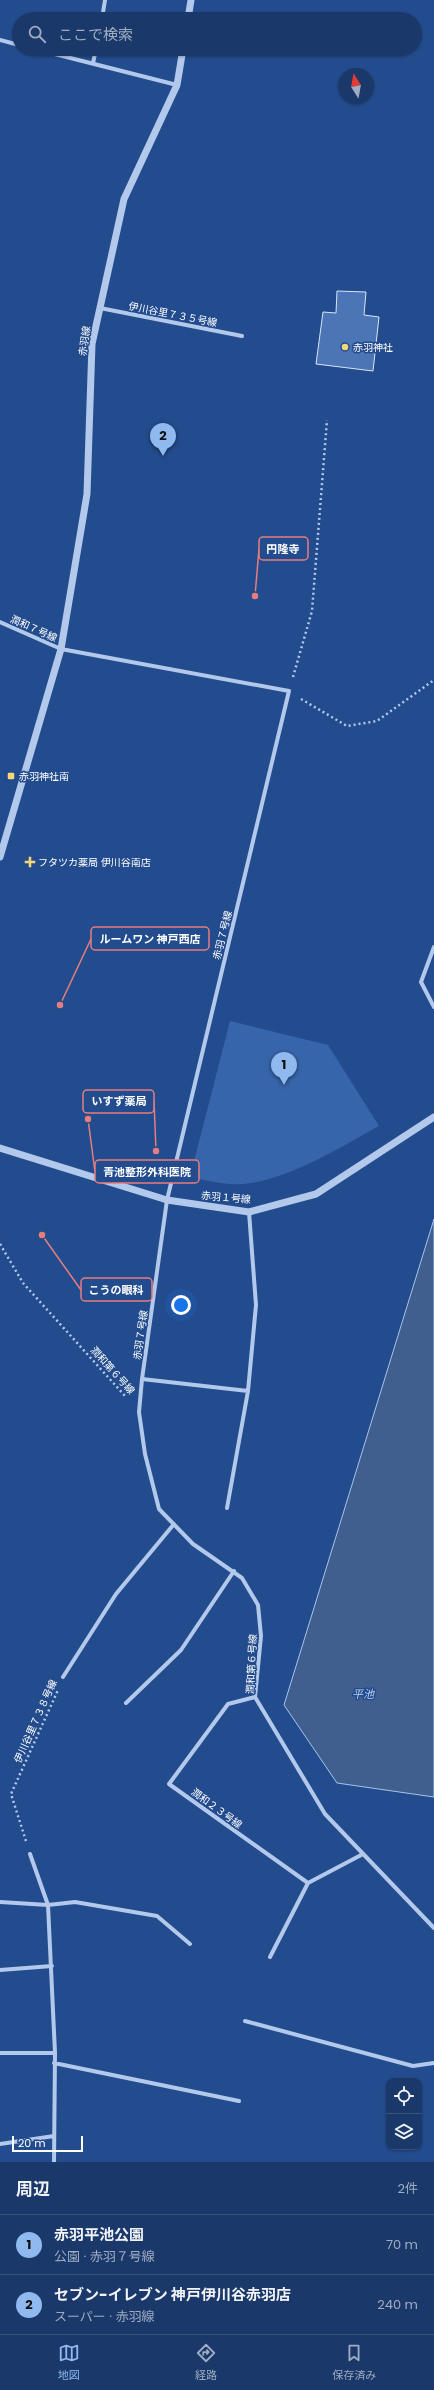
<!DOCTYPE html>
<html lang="ja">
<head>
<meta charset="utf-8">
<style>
	body { margin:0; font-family:Poppins,"Noto Sans JP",sans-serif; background:#234070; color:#f1f3f6 }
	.controls { position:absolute; right:12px; bottom:12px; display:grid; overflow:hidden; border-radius:8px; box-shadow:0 1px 3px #0004 }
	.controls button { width:36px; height:36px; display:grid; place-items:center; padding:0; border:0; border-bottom:1px solid #38537e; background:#1a396a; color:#f1f3f6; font:20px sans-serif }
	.compass { position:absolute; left:338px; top:68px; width:36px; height:36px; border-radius:50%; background:#1a396a; box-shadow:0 1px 3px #0004; rotate:349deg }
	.scale { position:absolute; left:12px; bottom:10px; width:71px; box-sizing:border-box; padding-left:4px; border:2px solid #fff; border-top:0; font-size:11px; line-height:14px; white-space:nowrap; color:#fff; -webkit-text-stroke:3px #234c8e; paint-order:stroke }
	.you { position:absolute; left:181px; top:1305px; width:14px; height:14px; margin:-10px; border:3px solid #fff; border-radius:50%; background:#1a73e8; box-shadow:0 0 0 6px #1a73e833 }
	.badge { display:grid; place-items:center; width:26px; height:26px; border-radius:50%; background:#90b9f0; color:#111; font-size:13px; font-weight:700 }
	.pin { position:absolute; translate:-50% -33px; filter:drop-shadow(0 1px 2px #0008) }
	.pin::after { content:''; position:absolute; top:21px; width:14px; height:12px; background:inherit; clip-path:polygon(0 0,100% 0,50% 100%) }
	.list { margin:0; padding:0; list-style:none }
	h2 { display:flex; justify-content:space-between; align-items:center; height:52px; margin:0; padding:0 16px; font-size:17px }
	h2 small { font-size:13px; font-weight:400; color:#9facc1 }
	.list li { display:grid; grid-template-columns:26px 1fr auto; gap:12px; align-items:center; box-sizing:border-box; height:60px; padding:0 16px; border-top:1px solid #38537e }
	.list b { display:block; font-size:15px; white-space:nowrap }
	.list p { margin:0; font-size:13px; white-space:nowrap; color:#9facc1 }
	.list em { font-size:13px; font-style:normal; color:#9facc1 }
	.icon { flex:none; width:22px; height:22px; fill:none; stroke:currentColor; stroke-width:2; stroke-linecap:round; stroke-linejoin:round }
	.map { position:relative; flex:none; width:434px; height:2162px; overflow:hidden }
	.search { position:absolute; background:#1a396a; box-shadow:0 1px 3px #0004; left:12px; right:12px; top:12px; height:44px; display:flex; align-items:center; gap:10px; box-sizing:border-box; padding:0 14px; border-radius:22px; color:#9facc1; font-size:15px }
	.sheet { height:172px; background:#1a396a }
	nav { display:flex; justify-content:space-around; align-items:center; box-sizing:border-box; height:56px; border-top:1px solid #38537e; background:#1a396a; font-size:11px; color:#9facc1 }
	nav a { display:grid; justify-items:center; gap:2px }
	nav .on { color:#90b9f0 }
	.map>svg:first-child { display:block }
</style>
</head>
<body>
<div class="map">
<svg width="434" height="2162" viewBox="0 0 434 2162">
	<rect width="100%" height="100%" fill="#234c8e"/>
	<path fill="#3765ab" d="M 230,1021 L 328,1045 L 379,1126 C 339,1148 297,1175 251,1183 C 232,1187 209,1181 190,1177 Z"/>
	<path fill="#405e8e" stroke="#a7c4ed" d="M 434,1219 L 434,1797 L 337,1783 L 284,1705 Z"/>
	<path fill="#4b75b5" stroke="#d8e5f9" d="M 337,291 L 366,292 L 364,315 L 379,317 L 373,371 L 316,364 L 323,312 L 336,313 Z"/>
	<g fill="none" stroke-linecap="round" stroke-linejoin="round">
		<path stroke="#b3c9ec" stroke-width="2.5" stroke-dasharray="2 3" stroke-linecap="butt" d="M 293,677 L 312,611 L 327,420
			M 301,699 L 347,726 L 377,721 L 434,680
			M 0,1244 L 23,1283 L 126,1397
			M 26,1841 L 11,1794 L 58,1690"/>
		<path stroke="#b3c9ec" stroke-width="4" d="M 102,19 L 105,0
			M 0,40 L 19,45
			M 35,49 L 177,85
			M 93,63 L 96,49
			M 100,308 L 242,336
			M 0,622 L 61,649 L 289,691 L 167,1200 L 142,1379 L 139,1412 L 145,1454 L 159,1509 L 193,1544 L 242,1578 L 258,1605 L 261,1636 L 255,1697 L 325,1814 L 434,1928
			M 434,947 L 421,982 L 434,1007
			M 142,1379 L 248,1391
			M 227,1508 L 248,1391 L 256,1305 L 249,1212
			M 63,1677 L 116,1594 L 174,1524
			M 255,1697 L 228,1704 L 169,1784 L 308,1883 L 363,1854
			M 126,1703 L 181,1650 L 234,1571
			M 30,1854 L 48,1905 L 55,2053 L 54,2162
			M 0,1902 L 48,1905 L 75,1902 L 157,1916 L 190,1944
			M 270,1957 L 308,1883
			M 0,1970 L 52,1966
			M 245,2021 L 413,2066 L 434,2063
			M 0,2053 L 55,2053
			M 54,2063 L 239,2101
			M 0,2144 L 54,2136"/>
		<path stroke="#b3c9ec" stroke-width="7" d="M 188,19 L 191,0
			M 0,857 L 61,649 L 87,494 L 92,344 L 124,199 L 177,85 L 183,49
			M 0,1148 L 167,1200 L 249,1212 L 316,1194 L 434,1117"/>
	</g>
	<g fill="#f7d875" stroke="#234c8e" stroke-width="1.5">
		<circle cx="345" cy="347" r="4"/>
		<rect x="7" y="772" width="8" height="8" rx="2"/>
		<path d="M28 856h4v4h4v4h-4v4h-4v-4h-4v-4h4z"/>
	</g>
	<g text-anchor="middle" stroke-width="3" stroke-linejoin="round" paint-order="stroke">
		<g font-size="10" fill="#fff" stroke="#234c8e">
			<text transform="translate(173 314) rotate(11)" y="4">伊川谷里７３５号線</text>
			<text transform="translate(84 341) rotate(-82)" y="4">赤羽線</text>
			<text transform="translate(34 628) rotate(24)" y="4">潤和７号線</text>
			<text transform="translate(222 935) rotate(-76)" y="4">赤羽７号線</text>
			<text transform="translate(226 1197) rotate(5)" y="4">赤羽１号線</text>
			<text transform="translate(140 1335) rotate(-82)" y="4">赤羽７号線</text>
			<text transform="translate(113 1370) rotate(48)" y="4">潤和第６号線</text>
			<text transform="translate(251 1664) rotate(-87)" y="4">潤和第６号線</text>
			<text transform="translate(35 1721) rotate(-66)" y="4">伊川谷里７３８号線</text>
			<text transform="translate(217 1808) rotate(36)" y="4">潤和２３号線</text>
		</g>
		<g font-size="10" fill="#fff" stroke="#234c8e" text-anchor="start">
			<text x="353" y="351">赤羽神社</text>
			<text x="19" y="780">赤羽神社南</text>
			<text x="38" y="866">フタツカ薬局 伊川谷南店</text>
		</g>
		<g font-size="11" font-style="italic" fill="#bfd4f3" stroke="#234c8e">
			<text x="363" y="1698">平池</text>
		</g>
	</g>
	<path fill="none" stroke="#e67e7e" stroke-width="1.5" d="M255 596L259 549M60 1005L91 939M156 1151L154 1101M88 1119L95 1172M42 1235L81 1290"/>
	<g fill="#e67e7e" stroke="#234c8e" stroke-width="1.5">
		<circle cx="255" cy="596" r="4"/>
		<circle cx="60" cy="1005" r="4"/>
		<circle cx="156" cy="1151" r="4"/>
		<circle cx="88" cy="1119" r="4"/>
		<circle cx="42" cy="1235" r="4"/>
	</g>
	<g fill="#234c8e" stroke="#e67e7e" stroke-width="1.5">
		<rect x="259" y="537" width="49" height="23" rx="4"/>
		<rect x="91" y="927" width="118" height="23" rx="4"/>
		<rect x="83" y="1090" width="71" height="23" rx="4"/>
		<rect x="95" y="1160" width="104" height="23" rx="4"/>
		<rect x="81" y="1278" width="71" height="23" rx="4"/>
	</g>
	<g font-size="11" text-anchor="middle" font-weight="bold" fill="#fff">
		<text x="283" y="553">円隆寺</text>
		<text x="150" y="943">ルームワン 神戸西店</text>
		<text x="119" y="1105">いすず薬局</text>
		<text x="147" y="1176">青池整形外科医院</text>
		<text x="116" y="1294">こうの眼科</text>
	</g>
</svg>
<div class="controls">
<button><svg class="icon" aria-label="locate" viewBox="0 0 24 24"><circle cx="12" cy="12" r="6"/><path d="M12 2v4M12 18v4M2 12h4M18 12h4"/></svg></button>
<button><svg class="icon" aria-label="layers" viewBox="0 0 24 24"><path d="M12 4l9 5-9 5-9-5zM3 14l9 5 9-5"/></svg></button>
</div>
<svg class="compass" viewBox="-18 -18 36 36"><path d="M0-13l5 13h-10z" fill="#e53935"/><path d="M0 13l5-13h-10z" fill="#9facc1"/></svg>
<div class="scale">20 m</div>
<div class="you"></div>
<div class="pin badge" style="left:284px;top:1085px">1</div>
<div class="pin badge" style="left:163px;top:456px">2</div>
<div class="search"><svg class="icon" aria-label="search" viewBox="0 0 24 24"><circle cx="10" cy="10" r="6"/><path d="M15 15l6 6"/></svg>ここで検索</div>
</div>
<section class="sheet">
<h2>周辺<small>2件</small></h2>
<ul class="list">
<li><span class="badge">1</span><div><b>赤羽平池公園</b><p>公園 · 赤羽７号線</p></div><em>70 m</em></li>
<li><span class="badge">2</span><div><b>セブン-イレブン 神戸伊川谷赤羽店</b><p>スーパー · 赤羽線</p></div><em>240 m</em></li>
</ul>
</section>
<nav>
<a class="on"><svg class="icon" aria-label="map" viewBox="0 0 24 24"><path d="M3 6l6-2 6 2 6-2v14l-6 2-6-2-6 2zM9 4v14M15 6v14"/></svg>地図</a>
<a><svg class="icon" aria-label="directions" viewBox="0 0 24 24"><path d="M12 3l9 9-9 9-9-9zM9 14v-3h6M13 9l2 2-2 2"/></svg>経路</a>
<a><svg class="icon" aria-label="saved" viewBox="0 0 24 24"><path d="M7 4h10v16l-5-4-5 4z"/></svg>保存済み</a>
</nav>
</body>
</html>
